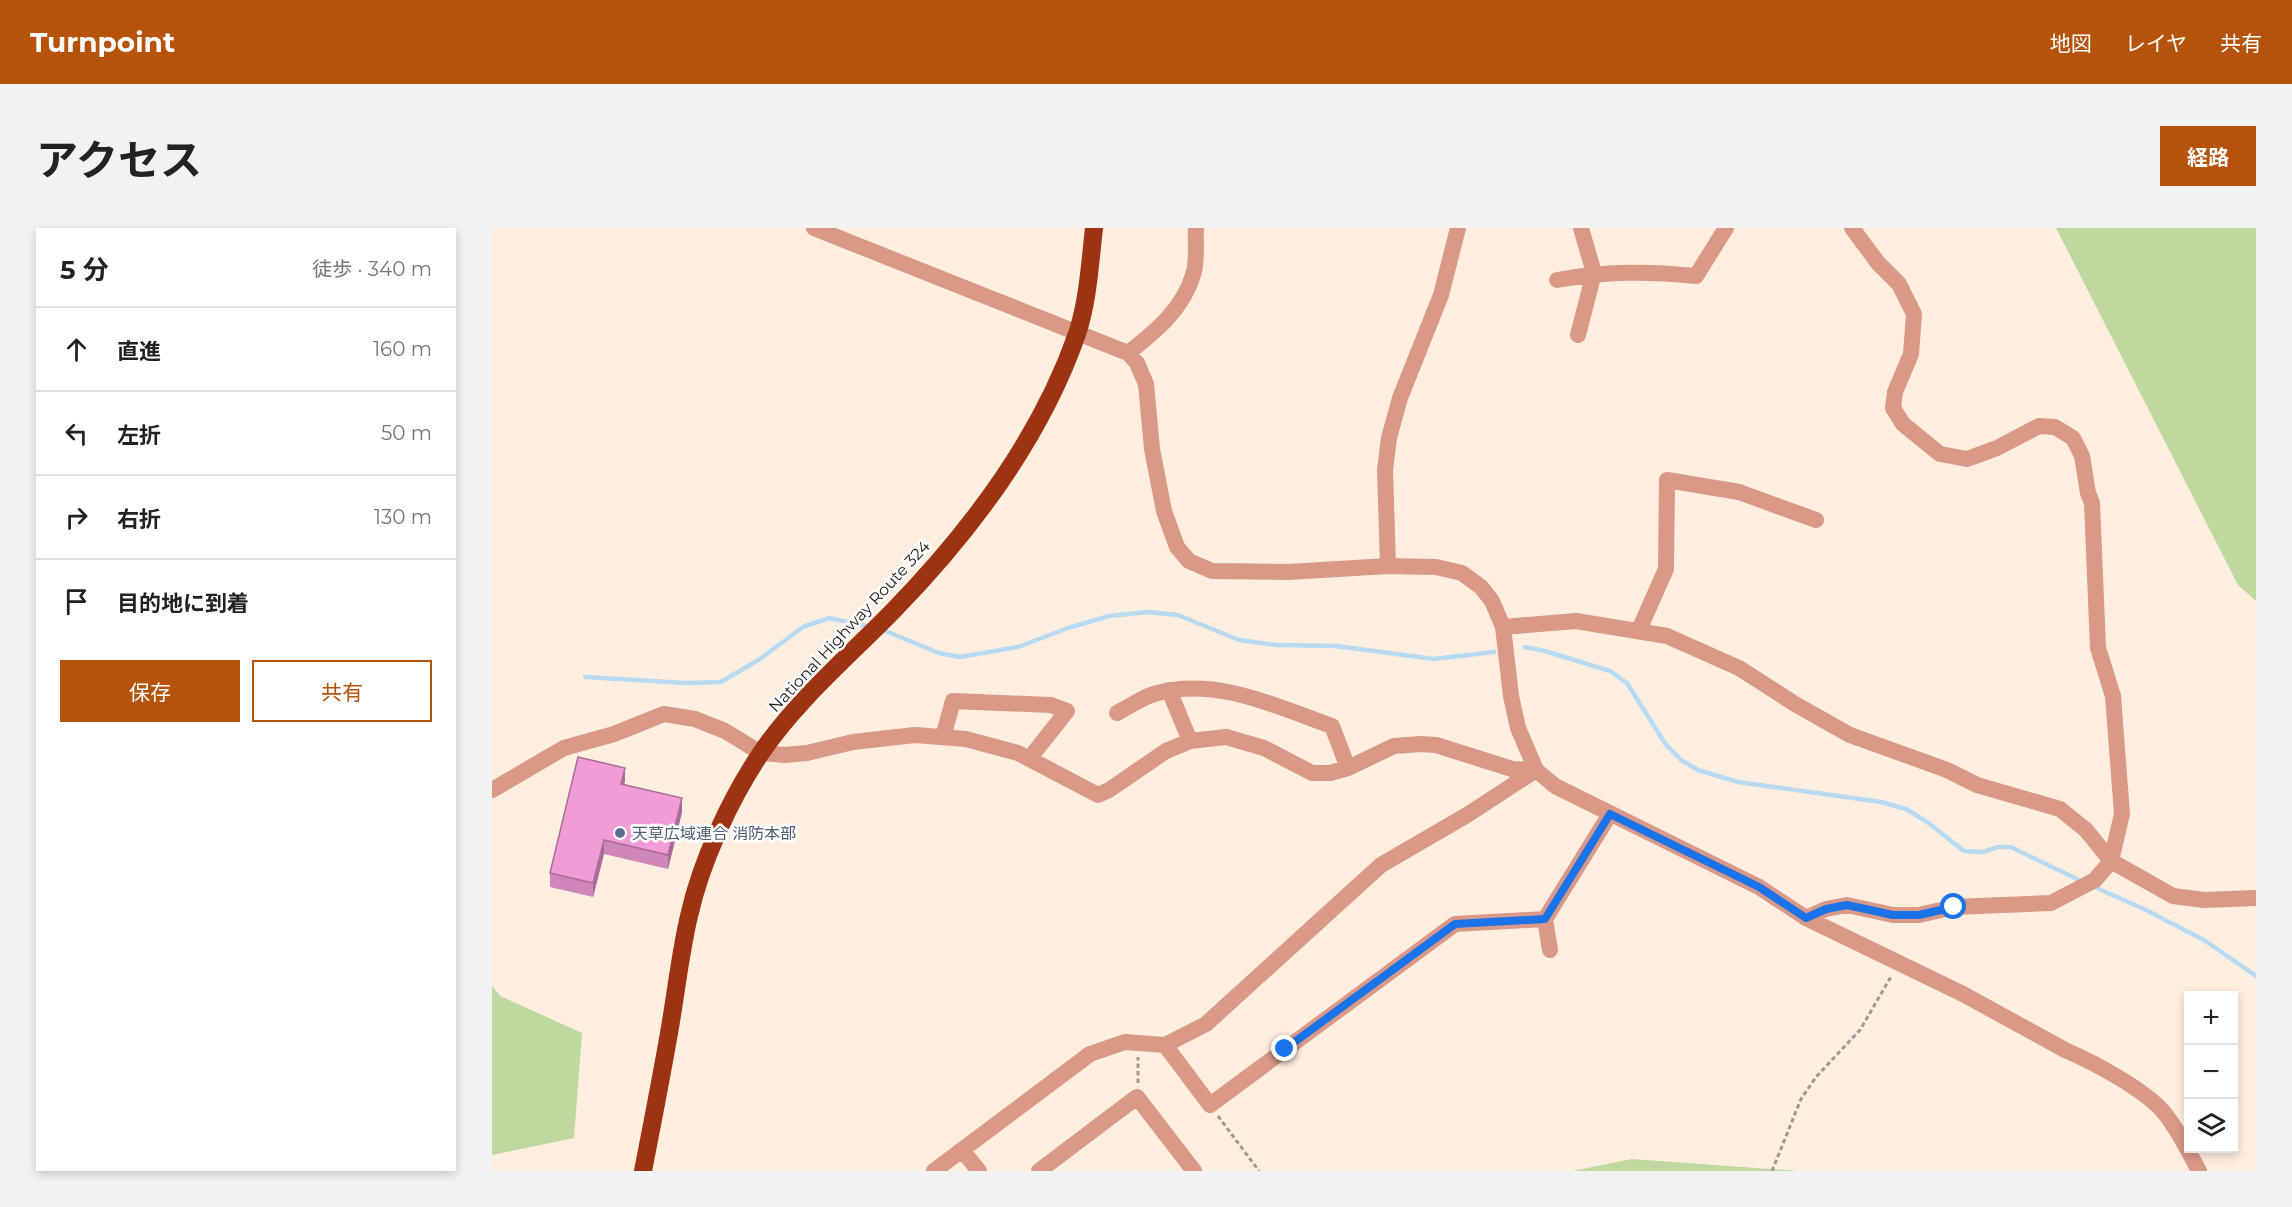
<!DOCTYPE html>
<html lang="ja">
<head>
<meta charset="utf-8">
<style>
	body { margin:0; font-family:Montserrat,"Noto Sans JP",sans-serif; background:#f2f2f2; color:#222 }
	.controls { position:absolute; right:18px; bottom:18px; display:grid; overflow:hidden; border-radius:0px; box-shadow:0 3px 9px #0003 }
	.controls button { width:54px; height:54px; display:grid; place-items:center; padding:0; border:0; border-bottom:2px solid #e0e0e0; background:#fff; color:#222; font:30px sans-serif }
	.stop { position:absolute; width:18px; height:18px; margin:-14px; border:4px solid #1a73e8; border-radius:50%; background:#fff }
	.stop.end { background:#1a73e8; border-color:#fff; box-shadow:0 2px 6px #0008 }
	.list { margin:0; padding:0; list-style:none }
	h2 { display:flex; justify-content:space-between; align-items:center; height:78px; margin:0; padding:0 24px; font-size:26px }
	h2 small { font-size:20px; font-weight:400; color:#767676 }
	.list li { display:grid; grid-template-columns:39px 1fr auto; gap:18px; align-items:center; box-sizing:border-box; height:84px; padding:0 24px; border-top:2px solid #e0e0e0 }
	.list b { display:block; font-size:22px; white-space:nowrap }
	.list em { font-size:20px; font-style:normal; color:#767676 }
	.actions { display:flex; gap:12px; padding:18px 24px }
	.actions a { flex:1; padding:14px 0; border:2px solid #b45309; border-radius:0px; text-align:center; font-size:21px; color:#b45309 }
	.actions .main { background:#b45309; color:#fff }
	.icon { flex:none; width:33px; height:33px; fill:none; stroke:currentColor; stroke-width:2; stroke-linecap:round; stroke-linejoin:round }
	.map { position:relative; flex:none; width:1764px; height:943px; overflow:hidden; border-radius:0px }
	header { display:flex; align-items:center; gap:36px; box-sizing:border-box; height:84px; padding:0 30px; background:#b45309; color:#fff }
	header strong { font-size:28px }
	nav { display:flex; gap:33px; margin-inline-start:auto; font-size:21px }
	.intro { display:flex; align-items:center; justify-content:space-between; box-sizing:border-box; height:144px; padding:0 36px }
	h1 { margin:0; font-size:42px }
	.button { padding:15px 27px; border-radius:0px; background:#b45309; color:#fff; font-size:21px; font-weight:700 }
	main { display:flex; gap:36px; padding:0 36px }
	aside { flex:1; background:#fff; border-radius:0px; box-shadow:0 3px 9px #0003 }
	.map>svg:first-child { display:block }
</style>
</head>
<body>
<header>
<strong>Turnpoint</strong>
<nav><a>地図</a><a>レイヤ</a><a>共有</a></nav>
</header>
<div class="intro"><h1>アクセス</h1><a class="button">経路</a></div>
<main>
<aside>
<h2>5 分<small>徒歩 · 340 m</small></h2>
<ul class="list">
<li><svg class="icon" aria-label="ahead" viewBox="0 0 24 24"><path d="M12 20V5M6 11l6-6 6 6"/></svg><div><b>直進</b></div><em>160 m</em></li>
<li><svg class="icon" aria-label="left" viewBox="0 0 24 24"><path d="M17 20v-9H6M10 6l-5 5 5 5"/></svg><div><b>左折</b></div><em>50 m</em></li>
<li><svg class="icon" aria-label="right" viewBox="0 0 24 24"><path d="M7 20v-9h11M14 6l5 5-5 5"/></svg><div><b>右折</b></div><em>130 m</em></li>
<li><svg class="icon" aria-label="arrive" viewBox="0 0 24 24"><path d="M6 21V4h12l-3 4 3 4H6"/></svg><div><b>目的地に到着</b></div></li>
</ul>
<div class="actions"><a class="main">保存</a><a>共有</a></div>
</aside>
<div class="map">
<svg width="1764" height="943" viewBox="0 0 1764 943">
	<rect width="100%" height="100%" fill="#fdeee0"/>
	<path fill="#bfd8a0" d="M 1564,0 L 1764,0 L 1764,373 L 1746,357 Z
		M 0,758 L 8,768 L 90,805 L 82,910 L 0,927 Z
		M 1140,931 L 1306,943 L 1081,943 Z"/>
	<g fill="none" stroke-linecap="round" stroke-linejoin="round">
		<path stroke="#b8daf3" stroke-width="4.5" d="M 391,402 L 447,425 L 468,429 L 526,419 L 576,400 L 617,388 L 656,384 L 686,387 L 747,412 L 784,417 L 844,418 L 942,431 L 1002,424
			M 1033,419 L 1053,423 L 1118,443 L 1135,455 L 1174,517 L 1189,532 L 1206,542 L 1246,554 L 1389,574 L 1414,581 L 1435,594 L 1472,623 L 1491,624 L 1506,619 L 1519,619 L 1589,653
			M 93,449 L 193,455 L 229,454 L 268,431 L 311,399 L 337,390 L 379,399
			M 1600,658 L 1652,681 L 1712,712 L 1764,748"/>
		<path stroke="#a4978c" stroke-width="3" stroke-dasharray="4.5 3" stroke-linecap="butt" d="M 646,855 L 646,829
			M 726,888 L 767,943
			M 1280,943 L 1309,871 L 1324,849 L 1368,802 L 1400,747"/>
		<path stroke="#da9886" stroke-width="16" d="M 322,0 L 636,125 L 645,135 L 654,156 L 660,221 L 672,283 L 685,319 L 697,333 L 720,343 L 796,344 L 896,338 L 944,339 L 970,345 L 989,359 L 1000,373 L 1011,399 L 1019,468 L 1026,500 L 1044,542 L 1063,558 L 1267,659 L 1314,690 L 1471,766 L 1573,822 C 1601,834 1656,863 1674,887 C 1687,904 1697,924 1707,943
			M 1065,52 C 1115,43 1154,43 1204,48 L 1234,0
			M 1086,107 L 1102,45 L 1089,0
			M 636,125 C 663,104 691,81 701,47 C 706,33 703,14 704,0
			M 896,338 L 893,242 L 897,210 L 908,170 L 949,67 L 966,0
			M 1011,399 L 1084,393 L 1175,408 L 1247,440 L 1303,476 L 1358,507 L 1455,542 L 1485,557 L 1568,581 L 1594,602 L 1619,633 L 1681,668 L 1712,672 L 1764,670
			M 1147,402 L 1174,341 L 1175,252 L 1247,264 L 1324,292
			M 677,462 L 698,513
			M 625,485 C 637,479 649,470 662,466 C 723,448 783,478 840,498 L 856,540
			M 451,509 L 461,473 L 559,477 L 575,483 L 537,531
			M 0,562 L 72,520 L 122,506 L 172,486 L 203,491 L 233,503 L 269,525 L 293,527 L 315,525 L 361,514 L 423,507 L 474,511 L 526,525 L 606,567 L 617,562 L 674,523 L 698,513 L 734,509 L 772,520 L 820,545 L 838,545 L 856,540 L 902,518 L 929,516 L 944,517 L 1020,541 L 1044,542
			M 1314,690 L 1334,681 L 1355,677 L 1401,687 L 1427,687 L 1462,679 L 1559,675 L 1603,652 L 1619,633 L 1630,586 L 1621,468 L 1606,420 L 1600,275 L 1596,265 L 1590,228 L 1581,210 L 1563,199 L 1547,198 L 1505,220 L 1475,231 L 1448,226 L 1411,196 L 1401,180 L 1403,164 L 1419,126 L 1422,86 L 1407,56 L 1386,35 L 1360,0
			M 1058,722 L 1053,691 L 1118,586
			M 673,817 L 718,877 L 963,696 L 1053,691
			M 470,922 L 487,943
			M 442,943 L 598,826 L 633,814 L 673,817 L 714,796 L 889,637 L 975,587 L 1044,542
			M 547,943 L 645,869 L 702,943"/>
		<path stroke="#9d3313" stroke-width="18" d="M 151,943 C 160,897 169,851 177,805 C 184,766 188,726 197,688 C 209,634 238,571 269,525 C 304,473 357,428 401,383 C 478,304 548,212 585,106 C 596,73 598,35 602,0"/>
	</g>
	<path fill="#cf86b9" d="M 133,553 L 132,556 L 190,584 L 176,641 L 112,626 L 101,669 L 58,659 L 58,645 Z"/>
	<path fill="#a96d96" d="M 133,540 L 133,553 L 129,569 L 129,556 Z
		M 190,570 L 190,584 L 176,641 L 176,627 Z
		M 112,612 L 112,626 L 101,669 L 101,655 Z"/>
	<path fill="#f19cd7" stroke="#a96d96" stroke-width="1.5" d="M 86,529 L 133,540 L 129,556 L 190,570 L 176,627 L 112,612 L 101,655 L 58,645 Z"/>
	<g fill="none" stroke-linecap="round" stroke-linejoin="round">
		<path stroke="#1a73e8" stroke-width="8" d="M 793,821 L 963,696 L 1053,691 L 1118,586 L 1267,659 L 1314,690 L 1334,681 L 1355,677 L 1401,687 L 1427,687 L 1462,679"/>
	</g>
	<circle fill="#5c6f8a" stroke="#fefefe" stroke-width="2" cx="128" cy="605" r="6"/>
	<g text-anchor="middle" stroke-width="5" stroke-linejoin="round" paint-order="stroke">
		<g font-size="16" fill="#1f170f" stroke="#fefefe">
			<text transform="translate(357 398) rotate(-47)" y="6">National Highway Route 324</text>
		</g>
		<g font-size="16" fill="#4e5e75" stroke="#fefefe" text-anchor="start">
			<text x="140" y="611">天草広域連合 消防本部</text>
		</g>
	</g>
</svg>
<div class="controls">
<button>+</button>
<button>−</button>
<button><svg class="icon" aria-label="layers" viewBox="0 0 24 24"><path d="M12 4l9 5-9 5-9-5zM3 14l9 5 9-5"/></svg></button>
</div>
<div class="stop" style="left:1462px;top:679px"></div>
<div class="stop end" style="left:793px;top:821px"></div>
</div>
</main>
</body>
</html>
